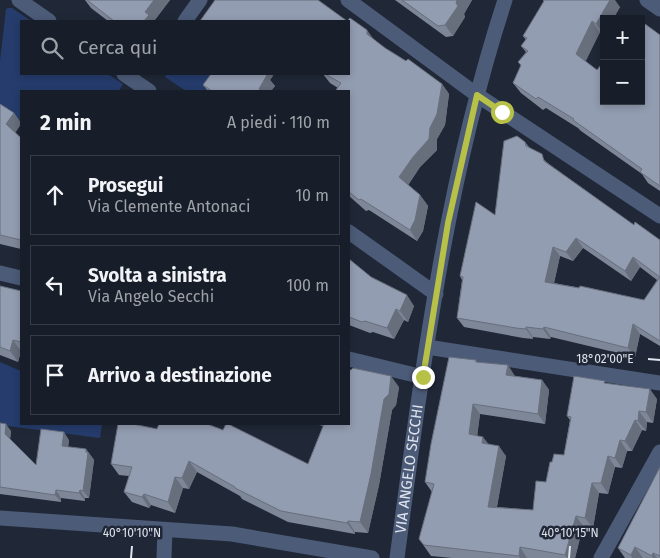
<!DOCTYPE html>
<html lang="it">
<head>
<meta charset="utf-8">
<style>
	body { margin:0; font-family:"Fira Sans",sans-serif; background:#252b35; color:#f1f3f6 }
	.controls { position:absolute; right:15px; top:15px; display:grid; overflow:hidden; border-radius:0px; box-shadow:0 2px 8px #0003 }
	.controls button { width:45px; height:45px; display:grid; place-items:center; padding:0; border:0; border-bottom:1px solid #363c46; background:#181e29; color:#f1f3f6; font:25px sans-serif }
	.stop { position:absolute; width:15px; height:15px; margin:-11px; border:4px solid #b7c147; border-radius:50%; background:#fff }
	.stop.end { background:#b7c147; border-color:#fff; box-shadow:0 1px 5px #0008 }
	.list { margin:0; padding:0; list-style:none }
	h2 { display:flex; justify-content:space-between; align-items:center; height:65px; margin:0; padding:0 20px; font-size:21px }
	h2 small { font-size:16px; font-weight:400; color:#9fa2a8 }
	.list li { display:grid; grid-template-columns:32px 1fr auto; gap:15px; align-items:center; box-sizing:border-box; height:80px; margin:0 10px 10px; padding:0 10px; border:1px solid #363c46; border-radius:0px }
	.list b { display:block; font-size:19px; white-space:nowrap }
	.list p { margin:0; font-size:16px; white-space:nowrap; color:#9fa2a8 }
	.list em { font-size:16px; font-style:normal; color:#9fa2a8 }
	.icon { flex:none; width:28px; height:28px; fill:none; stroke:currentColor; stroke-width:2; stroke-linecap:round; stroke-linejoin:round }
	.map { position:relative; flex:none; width:660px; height:558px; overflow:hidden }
	.search { position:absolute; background:#181e29; box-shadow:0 2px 8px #0003; left:20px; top:20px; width:330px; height:55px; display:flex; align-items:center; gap:12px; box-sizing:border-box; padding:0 18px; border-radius:0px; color:#9fa2a8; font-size:19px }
	.panel { position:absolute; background:#181e29; box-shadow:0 2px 8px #0003; left:20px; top:90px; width:330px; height:335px; border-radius:0px }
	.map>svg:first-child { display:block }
</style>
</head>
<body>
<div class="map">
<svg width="660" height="558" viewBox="0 0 660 558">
	<rect width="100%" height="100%" fill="#202837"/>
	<path fill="#253c6c" d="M 8,8 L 12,8 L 31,21 L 21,21 L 21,74 L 108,74 L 123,84 L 119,91 L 21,91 L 21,121 L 0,107 L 0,61 L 6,9 Z
		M 166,74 L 224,74 L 212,91 L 186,91 L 165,77 Z
		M 0,362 L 21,371 L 21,424 L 102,424 L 100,438 L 0,425 Z"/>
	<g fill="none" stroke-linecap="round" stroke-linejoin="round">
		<g stroke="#4c5b78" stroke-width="15">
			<path d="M 19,0 L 49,21"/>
			<path d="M 348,0 L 477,95 L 660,216"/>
			<path d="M 647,0 L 660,9"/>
			<path d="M 185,21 L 200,0"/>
			<path d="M 124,74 L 149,91"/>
			<path d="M 349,232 L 436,294"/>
			<path d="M 0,273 L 21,278"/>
			<path d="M 427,347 L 660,383"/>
			<path d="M 349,359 L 423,377"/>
			<path d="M 0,518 L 232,534 L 372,558"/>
			<path d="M 164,558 L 165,530"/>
			<path id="s1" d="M 397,558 C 422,370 446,180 505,0"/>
			<path d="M 601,558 L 660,452"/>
		</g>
	</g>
	<path fill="#7e8798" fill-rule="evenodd" d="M 85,0 L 170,0 L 154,21 L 108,21 L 91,8 Z
		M 395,0 L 472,0 L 464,14 L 465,17 L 453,36 L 446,37 Z
		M 620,7 L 613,19 L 604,19 L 604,34 L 603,34 L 600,32 L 585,61 L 597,70 L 660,35 L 660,191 L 648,183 L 642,174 L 581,131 L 578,128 L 546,108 L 543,110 L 521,93 L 513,83 L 521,66 L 518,62 L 526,52 L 521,46 L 526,40 L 523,36 Z
		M 374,40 L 385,48 L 442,84 L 449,94 L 445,125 L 437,139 L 437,150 L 420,167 L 408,185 L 420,195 L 428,206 L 423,231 L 417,241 L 369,210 L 366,211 L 349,196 L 349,91 L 337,91 L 336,90 L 338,88 L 330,83 L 323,74 L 349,74 Z
		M 211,74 L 274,74 L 270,80 L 275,86 L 271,91 L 208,91 L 203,85 Z
		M 0,104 L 14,113 L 21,123 L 21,124 L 15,132 L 21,138 L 21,249 L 0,244 Z
		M 525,142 L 529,147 L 549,164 L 634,225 L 660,240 L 660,346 L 640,334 L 635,357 L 551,337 L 550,339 L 533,337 L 533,339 L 523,338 L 464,327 L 457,318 L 462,280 L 460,276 L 495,215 ZM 583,248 L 631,281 L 640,267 L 657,280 L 644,300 L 554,283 L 560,256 L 573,261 Z
		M 349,259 L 371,277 L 414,306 L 408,322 L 404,320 L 394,339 L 373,332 L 370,333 L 349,325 Z
		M 0,286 L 21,291 L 21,351 L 18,362 L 0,355 Z
		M 478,362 L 515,376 L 542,380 L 549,390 L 545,424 L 480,414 L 477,436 L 506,456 L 497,507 L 533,510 L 546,482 L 552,462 L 564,455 L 570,420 L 567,416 L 606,383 L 657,399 L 653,423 L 647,422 L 646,431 L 642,430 L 632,451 L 627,451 L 622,468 L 615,467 L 608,494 L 599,493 L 593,528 L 583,526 L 575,558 L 452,558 L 431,556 L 419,539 L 432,492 L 425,482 Z
		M 399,387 L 396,405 L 392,410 L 379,485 L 368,533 L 355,532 L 355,534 L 288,522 L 242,499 L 240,496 L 197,472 L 189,489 L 183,488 L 175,513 L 151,505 L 149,508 L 132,502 L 124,492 L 129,476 L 119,475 L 111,464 L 157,429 L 308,464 L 323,426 L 315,424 L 349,424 Z
		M 0,423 L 11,431 L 10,439 L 36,465 L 69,440 L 68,447 L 86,449 L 94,460 L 89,498 L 85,498 L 85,501 L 61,498 L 61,502 L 0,494 Z
		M 660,467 L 660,558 L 625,558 L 618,548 Z"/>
	<path fill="#676e7c" d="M 154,0 L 170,0 L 154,21 L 144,21 L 145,12 Z
		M 457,0 L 472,0 L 464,14 L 465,17 L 453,36 L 445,25 Z
		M 610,0 L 615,0 L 620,7 L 613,19 L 604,19 L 603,34 L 596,24 Z
		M 592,21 L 600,32 L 584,65 L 576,54 Z
		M 367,30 L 375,41 L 367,34 Z
		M 263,74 L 274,74 L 270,80 L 275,86 L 271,91 L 260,91 L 259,89 Z
		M 442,84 L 449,94 L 445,125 L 437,139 L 437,150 L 420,167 L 407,187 L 399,177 Z
		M 14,113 L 21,123 L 21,124 L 14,135 L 6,124 Z
		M 420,195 L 428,206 L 423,231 L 417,241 L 410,230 Z
		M 576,238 L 583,248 L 573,261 L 566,252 Z
		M 553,247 L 560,256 L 552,292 L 545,282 Z
		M 633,257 L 640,267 L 631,281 L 625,271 Z
		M 407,295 L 414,306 L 408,322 L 400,311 Z
		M 396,309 L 404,320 L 394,339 L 387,328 Z
		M 633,324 L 640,334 L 635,357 L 628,348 Z
		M 526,327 L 533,337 L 533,339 L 526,329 Z
		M 544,327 L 551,337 L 550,339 L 543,329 Z
		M 13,340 L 21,351 L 18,362 L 10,351 Z
		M 508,365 L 515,376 L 513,385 L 506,375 Z
		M 391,376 L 399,387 L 396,405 L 392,410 L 379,485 L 368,533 L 360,522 L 384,399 Z
		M 542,380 L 549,390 L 545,424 L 538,414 Z
		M 650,389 L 657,399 L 653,423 L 646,412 Z
		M 473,404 L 480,414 L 476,445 L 469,434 Z
		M 639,411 L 647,422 L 646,431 L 638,421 Z
		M 635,420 L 642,430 L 632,451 L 625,441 Z
		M 6,424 L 11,431 L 10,441 L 5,434 Z
		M 64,432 L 69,440 L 67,454 L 62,446 Z
		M 483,437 L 491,447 L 482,443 Z
		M 620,440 L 627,451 L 622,468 L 615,458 Z
		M 499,446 L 506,456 L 495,517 L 488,507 Z
		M 86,449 L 94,460 L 89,498 L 83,491 Z
		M 608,456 L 615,467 L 608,494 L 601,483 Z
		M 189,461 L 197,472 L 189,489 L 182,478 Z
		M 175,477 L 183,488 L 175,513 L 168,502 Z
		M 592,483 L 599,493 L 593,528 L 585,518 Z
		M 56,490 L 61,498 L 61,502 L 55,495 Z
		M 80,490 L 85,498 L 85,501 L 79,493 Z
		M 144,494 L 151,505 L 149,508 L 142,497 Z
		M 576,516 L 583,526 L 575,558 L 567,558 L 565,555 Z
		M 348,521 L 355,532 L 355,534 L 347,523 Z
		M 520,547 L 527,558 L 520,558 L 519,556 Z
		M 635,547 L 643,558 L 632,558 L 631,555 Z
		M 653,553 L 657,558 L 653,558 L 652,556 Z"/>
	<path fill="#939db1" stroke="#676e7c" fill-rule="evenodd" d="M 87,0 L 154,0 L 145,12 L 149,15 L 144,21 L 114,21 Z
		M 215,0 L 318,0 L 347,21 L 350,18 L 367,30 L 367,34 L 385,48 L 406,61 L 408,59 L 442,84 L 437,114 L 430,128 L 429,139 L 413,157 L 399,177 L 420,195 L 415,220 L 410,230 L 361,199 L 359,200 L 349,192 L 349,91 L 338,91 L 336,90 L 341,83 L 325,74 L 349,74 L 349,21 L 200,21 Z
		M 402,0 L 457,0 L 456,3 L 458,6 L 445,25 L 438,26 Z
		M 543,0 L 610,0 L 596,24 L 592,21 L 576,54 L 597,70 L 604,61 L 604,101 L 641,101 L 641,21 L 660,35 L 660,186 L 640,172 L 642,169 L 573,120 L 574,119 L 538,97 L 536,99 L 513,83 L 521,65 L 518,62 L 528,51 L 521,46 L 527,38 L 523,36 L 544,1 Z
		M 211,74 L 265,74 L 267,75 L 259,89 L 262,91 L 212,91 L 203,85 Z
		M 0,104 L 14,113 L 6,124 L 21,138 L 21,240 L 0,235 Z
		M 517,136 L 525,142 L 526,146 L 542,154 L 544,161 L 634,225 L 635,222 L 660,240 L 660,341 L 633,324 L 628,348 L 544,327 L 543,329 L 526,327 L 526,329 L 516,328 L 457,318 L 463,277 L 460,276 L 476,202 L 495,215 L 504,141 ZM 576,238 L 625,271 L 633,257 L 660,277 L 644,300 L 580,286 L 579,288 L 545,282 L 553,247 L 566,252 Z
		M 349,259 L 371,277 L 407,295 L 400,311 L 396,309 L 387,328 L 365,321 L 362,322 L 349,317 Z
		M 0,286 L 21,291 L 21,342 L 13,340 L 10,351 L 0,347 Z
		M 449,357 L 476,360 L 476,362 L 508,365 L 506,375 L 542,380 L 538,414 L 473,404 L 469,434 L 483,437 L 482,443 L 499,446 L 488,507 L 533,510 L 536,481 L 546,482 L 550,462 L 552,462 L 554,454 L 564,455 L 571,417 L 567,416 L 574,376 L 605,381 L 604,383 L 650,389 L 646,412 L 639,411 L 638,421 L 635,420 L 625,441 L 620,440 L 615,458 L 608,456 L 601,483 L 592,483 L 585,518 L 576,516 L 565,555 L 520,547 L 519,556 L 424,545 L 419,539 L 434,484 L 425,482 L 431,444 Z
		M 353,368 L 391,376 L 389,394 L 384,399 L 371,474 L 360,522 L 348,521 L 347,523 L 281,511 L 235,488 L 235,487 L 189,461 L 182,478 L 175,477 L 168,502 L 144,494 L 142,497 L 124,492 L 132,467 L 111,464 L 118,424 L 133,424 L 157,429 L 159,424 L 207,424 L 223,430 L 226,424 L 228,424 L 308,464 L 324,424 L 349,424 L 349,370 L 351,370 Z
		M 0,423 L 6,424 L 5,434 L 36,465 L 41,429 L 64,432 L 62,446 L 86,449 L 86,452 L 88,453 L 83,491 L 80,490 L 79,493 L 56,490 L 55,495 L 0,487 Z
		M 660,467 L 660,556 L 653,553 L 652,556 L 635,547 L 631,555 L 618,548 Z"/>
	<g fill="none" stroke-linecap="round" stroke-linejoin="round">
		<path stroke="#b7c147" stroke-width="6" d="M 423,377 L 448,223 L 477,95 L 502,112"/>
	</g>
	<path fill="none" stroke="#dfe4ef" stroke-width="2" d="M 648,359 L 660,360M 131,558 L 132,546M 569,558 L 570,546"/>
	<g text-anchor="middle" stroke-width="5" stroke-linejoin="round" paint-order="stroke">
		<g font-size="15" fill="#dfe4ef" stroke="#202837">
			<text dy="5" stroke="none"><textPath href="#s1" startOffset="90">VIA ANGELO SECCHI</textPath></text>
		</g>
	</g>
	<g font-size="12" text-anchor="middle" fill="#dfe4ef" stroke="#202837" stroke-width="5" stroke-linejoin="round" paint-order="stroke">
		<text x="605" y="363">18°02'00"E</text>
		<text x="132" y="537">40°10'10"N</text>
		<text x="570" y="537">40°10'15"N</text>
	</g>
</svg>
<div class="controls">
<button>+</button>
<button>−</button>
</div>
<div class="stop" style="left:502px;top:112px"></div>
<div class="stop end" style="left:423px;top:377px"></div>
<div class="search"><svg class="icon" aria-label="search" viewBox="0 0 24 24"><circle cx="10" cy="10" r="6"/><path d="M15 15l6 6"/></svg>Cerca qui</div>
<section class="panel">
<h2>2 min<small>A piedi · 110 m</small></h2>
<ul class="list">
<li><svg class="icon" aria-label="ahead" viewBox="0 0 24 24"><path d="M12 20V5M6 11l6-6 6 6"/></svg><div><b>Prosegui</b><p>Via Clemente Antonaci</p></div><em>10 m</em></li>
<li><svg class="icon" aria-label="left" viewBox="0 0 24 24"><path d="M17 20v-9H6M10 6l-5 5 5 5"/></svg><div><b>Svolta a sinistra</b><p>Via Angelo Secchi</p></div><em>100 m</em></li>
<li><svg class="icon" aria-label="arrive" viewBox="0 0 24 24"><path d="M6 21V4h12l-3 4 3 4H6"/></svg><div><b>Arrivo a destinazione</b></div></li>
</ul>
</section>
</div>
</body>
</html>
